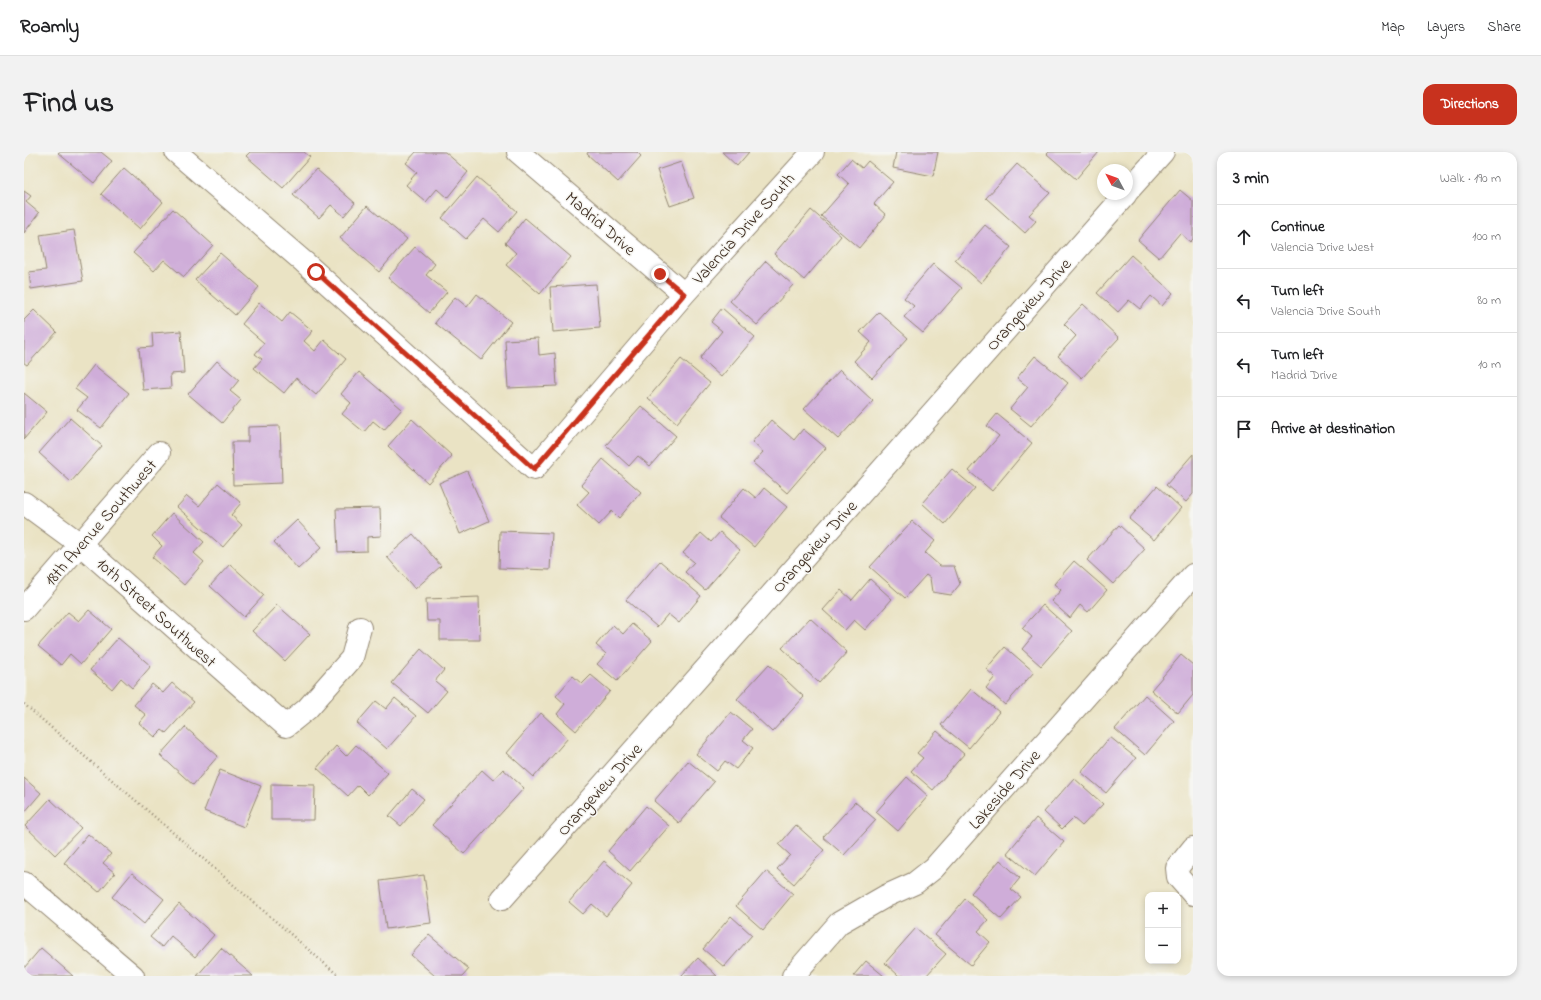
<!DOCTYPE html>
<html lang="en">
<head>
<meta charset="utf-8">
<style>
	body { margin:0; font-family:"Indie Flower",sans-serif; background:#f2f2f2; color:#202124 }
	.controls { position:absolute; right:12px; bottom:12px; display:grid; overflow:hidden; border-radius:8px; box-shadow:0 2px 6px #0003 }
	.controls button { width:36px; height:36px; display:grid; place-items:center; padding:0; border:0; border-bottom:1px solid #e0e0e0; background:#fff; color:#202124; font:20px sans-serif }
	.compass { position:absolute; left:1073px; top:12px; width:36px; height:36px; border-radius:50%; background:#fff; box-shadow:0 2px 6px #0003; rotate:311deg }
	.stop { position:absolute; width:12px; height:12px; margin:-9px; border:3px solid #c8321e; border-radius:50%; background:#fff }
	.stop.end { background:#c8321e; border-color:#fff; box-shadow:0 1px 4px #0008 }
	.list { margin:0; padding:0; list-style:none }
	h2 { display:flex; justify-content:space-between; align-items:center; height:52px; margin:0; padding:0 16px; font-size:17px }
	h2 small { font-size:13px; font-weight:400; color:#757577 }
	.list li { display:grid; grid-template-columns:26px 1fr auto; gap:12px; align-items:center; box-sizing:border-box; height:64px; padding:0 16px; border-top:1px solid #e0e0e0 }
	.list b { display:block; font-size:15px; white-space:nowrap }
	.list p { margin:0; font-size:13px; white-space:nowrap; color:#757577 }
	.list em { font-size:13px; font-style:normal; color:#757577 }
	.icon { flex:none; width:22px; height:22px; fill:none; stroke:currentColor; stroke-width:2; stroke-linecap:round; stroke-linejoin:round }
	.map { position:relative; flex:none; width:1169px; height:824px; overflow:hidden; border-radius:12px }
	header { display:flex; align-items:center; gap:24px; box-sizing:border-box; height:56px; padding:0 20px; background:#fff; border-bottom:1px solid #e0e0e0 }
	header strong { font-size:19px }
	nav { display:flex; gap:22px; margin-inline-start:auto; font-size:14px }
	.intro { display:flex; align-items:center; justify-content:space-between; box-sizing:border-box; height:96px; padding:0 24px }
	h1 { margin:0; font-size:28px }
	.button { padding:10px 18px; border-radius:12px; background:#c8321e; color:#fff; font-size:14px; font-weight:700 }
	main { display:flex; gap:24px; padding:0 24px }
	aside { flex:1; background:#fff; border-radius:12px; box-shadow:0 2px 6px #0003 }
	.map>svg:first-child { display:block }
</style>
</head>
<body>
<header>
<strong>Roamly</strong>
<nav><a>Map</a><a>Layers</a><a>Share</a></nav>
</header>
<div class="intro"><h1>Find us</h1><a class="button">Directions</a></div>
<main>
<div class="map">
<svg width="1169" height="824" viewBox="0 0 1169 824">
	<rect width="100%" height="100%" fill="#f6f6f2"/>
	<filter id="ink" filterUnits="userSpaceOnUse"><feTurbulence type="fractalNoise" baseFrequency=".025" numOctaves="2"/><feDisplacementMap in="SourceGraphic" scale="8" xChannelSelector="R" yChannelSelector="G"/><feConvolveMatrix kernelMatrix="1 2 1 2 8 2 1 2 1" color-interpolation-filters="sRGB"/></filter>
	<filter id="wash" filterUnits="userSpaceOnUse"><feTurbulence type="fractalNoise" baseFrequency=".012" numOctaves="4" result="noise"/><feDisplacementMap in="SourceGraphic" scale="16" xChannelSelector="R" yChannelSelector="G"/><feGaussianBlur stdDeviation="0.9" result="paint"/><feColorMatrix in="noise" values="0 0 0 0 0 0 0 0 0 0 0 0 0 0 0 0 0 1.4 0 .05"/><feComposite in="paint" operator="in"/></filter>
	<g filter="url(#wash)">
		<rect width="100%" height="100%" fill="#eae3c4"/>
		<g id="blocks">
			<path fill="#cfadd9" d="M 35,0 L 77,0 L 88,9 L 70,31 L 34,1 Z
				M 226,0 L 280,0 L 286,5 L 259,36 L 222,4 Z
				M 392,0 L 421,0 L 444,20 L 423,46 L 413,37 L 402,50 L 382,33 L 393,20 L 382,11 Z
				M 564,0 L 613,0 L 617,4 L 594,30 L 563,2 Z
				M 698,0 L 725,0 L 713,14 Z
				M 872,0 L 914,0 L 909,24 L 869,16 Z
				M 1025,0 L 1075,0 L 1052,27 L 1023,2 Z
				M 827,7 L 838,16 L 844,9 L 869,30 L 850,52 L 862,63 L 835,96 L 797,64 L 825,32 L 814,22 Z
				M 657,10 L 670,46 L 646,54 L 633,18 Z
				M 993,12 L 1026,41 L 1005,63 L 1012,69 L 1001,81 L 962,46 Z
				M 100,16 L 139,50 L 116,77 L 77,42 Z
				M 292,17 L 331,51 L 320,64 L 307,53 L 295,66 L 269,43 Z
				M 453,25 L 493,59 L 475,80 L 460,67 L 442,87 L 418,66 Z
				M 1156,38 L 1169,49 L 1169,87 L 1166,90 L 1156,81 L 1135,106 L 1114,88 Z
				M 0,39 L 7,44 L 2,50 L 15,61 L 0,81 Z
				M 343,54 L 383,87 L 355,120 L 316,86 Z
				M 149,57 L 189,93 L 160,125 L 140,108 L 130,119 L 109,101 Z
				M 787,58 L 817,84 L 780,128 L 750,102 Z
				M 501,66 L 547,105 L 516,142 L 482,113 L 492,101 L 481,91 Z
				M 961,73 L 987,95 L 957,131 L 931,108 Z
				M 50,78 L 59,129 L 7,137 L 5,120 L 22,118 L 16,83 Z
				M 391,95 L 411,112 L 402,123 L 423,140 L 405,161 L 364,126 Z
				M 196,101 L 235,135 L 211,163 L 171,128 Z
				M 1107,103 L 1149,141 L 1138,154 L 1127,144 L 1116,157 L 1105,148 L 1094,160 L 1073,141 Z
				M 742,109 L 769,133 L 733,173 L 706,149 Z
				M 909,112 L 938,136 L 899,181 L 880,165 L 890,154 L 880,146 Z
				M 572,132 L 576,176 L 529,180 L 526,135 Z
				M 453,142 L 487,170 L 457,208 L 411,171 L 431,145 L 443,155 Z
				M 235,151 L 258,170 L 266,160 L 289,179 L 280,189 L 291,199 L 300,188 L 322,207 L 292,243 L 272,226 L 260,241 L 230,216 L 238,207 L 231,202 L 240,191 L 218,172 Z
				M 1059,152 L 1095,186 L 1058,226 L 1034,204 L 1052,184 L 1040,172 Z
				M 698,156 L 731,185 L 697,225 L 676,206 L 698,179 L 687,170 Z
				M 10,158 L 33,180 L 3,213 L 0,211 L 0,168 Z
				M 855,160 L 884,186 L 848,226 L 830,209 L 847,190 L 836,180 Z
				M 157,179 L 160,221 L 146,222 L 147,236 L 119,238 L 115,196 L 129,195 L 128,181 Z
				M 514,186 L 515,203 L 531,201 L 533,234 L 484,236 L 481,188 Z
				M 1011,204 L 1044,231 L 1007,274 L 986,257 L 1004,235 L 993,226 Z
				M 657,207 L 686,231 L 653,271 L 624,246 Z
				M 193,209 L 215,228 L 206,239 L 217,248 L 198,271 L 164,242 Z
				M 70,213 L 105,241 L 77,276 L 53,258 L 63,246 L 51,237 Z
				M 816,218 L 849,249 L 814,287 L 780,257 Z
				M 335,220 L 378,257 L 360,278 L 349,269 L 340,280 L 318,262 L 327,251 L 317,242 Z
				M 0,241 L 23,260 L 0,287 Z
				M 617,254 L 652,284 L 626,314 L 614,304 L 605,314 L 582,293 Z
				M 973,262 L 1008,291 L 968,339 L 945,319 L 975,284 L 963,274 Z
				M 46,266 L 78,294 L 47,330 L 15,301 Z
				M 388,267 L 428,304 L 404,331 L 364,294 Z
				M 747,268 L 770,288 L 779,277 L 802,296 L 763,341 L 729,311 L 739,300 L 728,290 Z
				M 256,274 L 258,331 L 209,333 L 208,290 L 224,290 L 224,275 Z
				M 1169,302 L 1169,342 L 1162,350 L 1142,333 Z
				M 579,307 L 617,340 L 595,366 L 588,359 L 575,373 L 553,353 L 565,340 L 557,333 Z
				M 928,317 L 951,336 L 921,372 L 898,351 Z
				M 443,319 L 465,369 L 436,382 L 415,331 Z
				M 194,331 L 217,351 L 207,363 L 218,373 L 199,395 L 153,355 L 163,344 L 175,354 Z
				M 1133,334 L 1157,356 L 1130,388 L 1105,367 Z
				M 720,336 L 732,346 L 740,336 L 763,355 L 730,395 L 695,366 Z
				M 356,356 L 357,384 L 343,385 L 343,399 L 314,400 L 312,357 Z
				M 148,361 L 180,390 L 170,401 L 180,410 L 160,433 L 128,405 L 138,394 L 128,384 Z
				M 273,368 L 298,395 L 274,417 L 250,390 Z
				M 888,369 L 911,389 L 901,401 L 916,414 L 930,414 L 936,432 L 927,443 L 908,440 L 906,426 L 902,423 L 881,446 L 846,415 Z
				M 1095,373 L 1121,397 L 1089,432 L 1063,408 Z
				M 476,379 L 528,381 L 526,418 L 475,416 Z
				M 696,380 L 716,398 L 681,438 L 661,420 L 670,410 L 659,401 L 677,381 L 687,390 Z
				M 389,382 L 417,414 L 391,437 L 363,405 Z
				M 636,409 L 677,444 L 655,471 L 644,462 L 633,475 L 602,448 Z
				M 1050,409 L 1083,438 L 1064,460 L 1056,453 L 1046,466 L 1027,449 L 1037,438 L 1030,432 Z
				M 206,412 L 240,443 L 220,465 L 186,434 Z
				M 846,427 L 868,447 L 841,478 L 830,468 L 821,478 L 799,458 L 817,438 L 828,448 Z
				M 455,445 L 456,488 L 416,488 L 416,469 L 403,469 L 402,447 Z
				M 253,453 L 286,482 L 261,509 L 228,479 Z
				M 1019,453 L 1048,479 L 1017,514 L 998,497 L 1008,485 L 998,476 Z
				M 65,458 L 87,477 L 57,512 L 46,502 L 37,513 L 14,494 L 44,460 L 55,469 Z
				M 786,466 L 823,500 L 795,531 L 758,496 Z
				M 608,472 L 628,489 L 593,529 L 573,512 L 582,502 L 572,493 L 589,473 L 599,482 Z
				M 94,486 L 127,514 L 108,536 L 97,526 L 88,537 L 66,518 Z
				M 981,495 L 1010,520 L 981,553 L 962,536 L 971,525 L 962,517 Z
				M 397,497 L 420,518 L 411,529 L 423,539 L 404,561 L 368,531 Z
				M 1157,503 L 1169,513 L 1169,543 L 1154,561 L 1127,538 Z
				M 745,512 L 780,545 L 748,580 L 713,547 Z
				M 567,523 L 586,539 L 552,579 L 533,562 L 541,552 L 532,544 L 549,524 L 558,532 Z
				M 148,531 L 170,550 L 142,581 L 138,578 L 131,585 L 115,571 L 122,563 L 110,553 L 128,532 L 139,541 Z
				M 947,537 L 975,560 L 945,596 L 917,573 Z
				M 1121,543 L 1150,569 L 1121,603 L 1091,577 Z
				M 371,546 L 392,564 L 363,597 L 333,571 L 352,549 L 362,557 Z
				M 707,560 L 728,577 L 719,588 L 729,596 L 712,617 L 701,609 L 693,619 L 672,602 Z
				M 517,561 L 544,586 L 510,625 L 483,601 Z
				M 161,575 L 194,604 L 169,633 L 136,603 Z
				M 913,579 L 940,602 L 909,638 L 887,619 L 899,606 L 893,601 Z
				M 1086,585 L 1112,606 L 1082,641 L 1057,620 Z
				M 332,593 L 364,621 L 344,643 L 334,633 L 324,644 L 293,616 L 312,594 L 322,604 Z
				M 664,609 L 690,630 L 655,671 L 630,649 Z
				M 479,617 L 500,636 L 440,702 L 408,673 L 458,618 L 469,628 Z
				M 196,618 L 237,634 L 220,675 L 180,659 Z
				M 883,625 L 904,644 L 874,679 L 852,660 Z
				M 0,626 L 17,641 L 0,661 Z
				M 1050,626 L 1079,652 L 1058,674 L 1049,666 L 1038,677 L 1020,660 Z
				M 247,632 L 291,633 L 290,668 L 247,668 Z
				M 388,637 L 400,647 L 377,674 L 365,664 Z
				M 26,647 L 57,676 L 31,703 L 1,674 Z
				M 831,650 L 852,668 L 820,703 L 799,685 Z
				M 622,654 L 645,674 L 606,719 L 584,699 Z
				M 1012,666 L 1040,690 L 1011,724 L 983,701 Z
				M 772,673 L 800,698 L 770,732 L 753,717 L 766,703 L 755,693 Z
				M 64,682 L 87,702 L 79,711 L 91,721 L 75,740 L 40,711 Z
				M 976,708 L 996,726 L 987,737 L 997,745 L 977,767 L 947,741 Z
				M 580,709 L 608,733 L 582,764 L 568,752 L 559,762 L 545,750 Z
				M 742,719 L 769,742 L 739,778 L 712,754 Z
				M 108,721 L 140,747 L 120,772 L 88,745 Z
				M 400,723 L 407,771 L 362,777 L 356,729 Z
				M 941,747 L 964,768 L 954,779 L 966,790 L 947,813 L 911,783 Z
				M 155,752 L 190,783 L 171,805 L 147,784 L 138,795 L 126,785 Z
				M 707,764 L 728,783 L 700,815 L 679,797 Z
				M 892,776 L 922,802 L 902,824 L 875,824 L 861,811 Z
				M 405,783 L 445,817 L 439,824 L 411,824 L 387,803 Z
				M 17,796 L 49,824 L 2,824 L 0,822 L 0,816 Z
				M 197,796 L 229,824 L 173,824 Z
				M 674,806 L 693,824 L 657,824 Z
				M 842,809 L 860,824 L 829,824 Z"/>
		</g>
	</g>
	<g filter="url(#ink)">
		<use href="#blocks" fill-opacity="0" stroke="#928671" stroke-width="1"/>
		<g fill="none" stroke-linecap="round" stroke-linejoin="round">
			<g stroke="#928671" stroke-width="24">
				<path id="minor" d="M 152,0 L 280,110 L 510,317 L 660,142 L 789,0
					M 494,0 L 660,142
					M 1103,40 L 1139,0
					M 0,351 L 56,392 L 262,574 L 283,557 L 328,506 L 336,476
					M 0,457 L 135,301
					M 1169,696 L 1153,716 L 1154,725 L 1169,742
					M 0,731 L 109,824
					M 478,747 L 1102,42
					M 769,824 L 815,771 L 862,744 L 891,731 L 910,716 L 1169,423"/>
			</g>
			<path stroke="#928671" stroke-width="2.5" stroke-dasharray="1 3" stroke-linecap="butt" d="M 0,552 L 315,824"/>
			<use href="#minor" stroke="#fff" stroke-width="22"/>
		</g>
	</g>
	<g fill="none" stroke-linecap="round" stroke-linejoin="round" filter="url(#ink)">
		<path stroke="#c8321e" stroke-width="5" d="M 292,120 L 510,317 L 660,142 L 636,122"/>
	</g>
	<g text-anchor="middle" stroke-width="3" stroke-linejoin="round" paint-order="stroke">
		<g font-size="17" fill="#3b2a1e" stroke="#f6f6f2">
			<text transform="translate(577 71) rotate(41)" y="6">Madrid Drive</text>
			<text transform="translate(719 76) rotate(-48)" y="6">Valencia Drive South</text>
			<text transform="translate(1004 152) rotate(-48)" y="6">Orangeview Drive</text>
			<text transform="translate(76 370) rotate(-49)" y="6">18th Avenue Southwest</text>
			<text transform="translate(790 394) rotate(-48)" y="6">Orangeview Drive</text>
			<text transform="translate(133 460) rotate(42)" y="6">10th Street Southwest</text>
			<text transform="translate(575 637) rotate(-48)" y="6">Orangeview Drive</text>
			<text transform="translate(980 637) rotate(-49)" y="6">Lakeside Drive</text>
		</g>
	</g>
</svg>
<div class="controls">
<button>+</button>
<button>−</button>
</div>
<svg class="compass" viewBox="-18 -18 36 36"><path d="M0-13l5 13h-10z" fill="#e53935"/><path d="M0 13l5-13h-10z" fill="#757577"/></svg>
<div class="stop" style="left:292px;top:120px"></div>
<div class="stop end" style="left:636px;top:122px"></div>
</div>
<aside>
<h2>3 min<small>Walk · 190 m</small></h2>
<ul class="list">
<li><svg class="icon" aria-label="ahead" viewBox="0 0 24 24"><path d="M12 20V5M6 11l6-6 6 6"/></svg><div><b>Continue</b><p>Valencia Drive West</p></div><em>100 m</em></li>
<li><svg class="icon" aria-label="left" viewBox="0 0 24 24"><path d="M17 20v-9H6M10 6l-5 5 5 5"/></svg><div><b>Turn left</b><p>Valencia Drive South</p></div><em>80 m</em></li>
<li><svg class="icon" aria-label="left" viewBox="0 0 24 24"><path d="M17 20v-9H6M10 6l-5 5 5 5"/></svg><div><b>Turn left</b><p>Madrid Drive</p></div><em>10 m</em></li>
<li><svg class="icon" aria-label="arrive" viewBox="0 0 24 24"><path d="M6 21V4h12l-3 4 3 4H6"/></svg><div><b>Arrive at destination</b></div></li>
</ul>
</aside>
</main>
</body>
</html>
